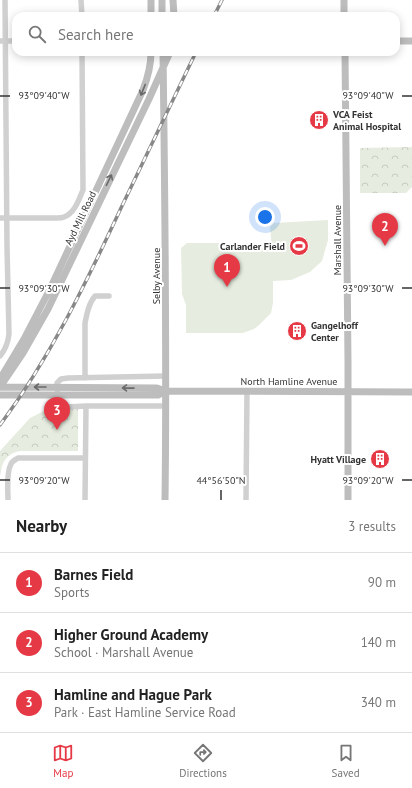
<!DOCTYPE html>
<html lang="en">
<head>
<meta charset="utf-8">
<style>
	body { margin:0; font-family:"PT Sans",sans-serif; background:#f2f2f2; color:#222 }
	.you { position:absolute; left:265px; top:217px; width:14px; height:14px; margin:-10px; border:3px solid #fff; border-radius:50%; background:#1a73e8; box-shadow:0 0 0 6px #1a73e833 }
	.badge { display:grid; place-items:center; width:26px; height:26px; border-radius:50%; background:#e63946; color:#fff; font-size:13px; font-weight:700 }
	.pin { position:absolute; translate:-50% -33px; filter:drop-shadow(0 1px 2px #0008) }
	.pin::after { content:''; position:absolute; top:21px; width:14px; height:12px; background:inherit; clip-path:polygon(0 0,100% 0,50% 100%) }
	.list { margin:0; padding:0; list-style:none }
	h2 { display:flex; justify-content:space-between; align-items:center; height:52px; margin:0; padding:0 16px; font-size:17px }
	h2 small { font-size:13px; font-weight:400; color:#767676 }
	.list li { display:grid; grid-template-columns:26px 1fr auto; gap:12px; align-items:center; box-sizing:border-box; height:60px; padding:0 16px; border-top:1px solid #e0e0e0 }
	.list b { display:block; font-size:15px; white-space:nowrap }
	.list p { margin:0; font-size:13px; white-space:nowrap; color:#767676 }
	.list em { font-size:13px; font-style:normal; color:#767676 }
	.icon { flex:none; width:22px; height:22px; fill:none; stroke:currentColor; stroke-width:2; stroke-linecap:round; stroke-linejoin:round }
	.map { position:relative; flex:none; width:412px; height:500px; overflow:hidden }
	.search { position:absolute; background:#fff; box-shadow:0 2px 10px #0003; left:12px; right:12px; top:12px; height:44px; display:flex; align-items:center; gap:10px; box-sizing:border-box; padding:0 14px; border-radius:12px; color:#767676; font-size:15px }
	.sheet { height:232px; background:#fff }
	nav { display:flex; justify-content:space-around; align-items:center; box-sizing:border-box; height:56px; border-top:1px solid #e0e0e0; background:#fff; font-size:11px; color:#767676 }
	nav a { display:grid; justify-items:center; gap:2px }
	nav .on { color:#e63946 }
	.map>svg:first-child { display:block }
</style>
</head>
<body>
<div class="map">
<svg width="412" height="500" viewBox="0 0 412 500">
	<defs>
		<pattern id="forest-crowns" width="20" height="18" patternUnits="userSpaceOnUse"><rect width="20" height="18" fill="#e6ecdf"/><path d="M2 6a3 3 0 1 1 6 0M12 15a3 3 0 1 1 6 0" fill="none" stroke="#c6cbc0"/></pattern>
	</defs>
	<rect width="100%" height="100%" fill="#fff"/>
	<path fill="#e6ecdf" d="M 328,220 L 328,240 L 322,261 L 310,272 L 291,280 L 273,281 L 273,303 L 271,313 L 259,325 L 254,329 L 243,333 L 186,333 L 186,305 L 182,294 L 181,248 L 187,243 L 268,243 L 272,250 L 270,227 L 274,223 Z"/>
	<path fill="url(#forest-crowns)" d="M 412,147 L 412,187 L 406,193 L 360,193 L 360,148 Z
		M 48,409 L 78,409 L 78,451 L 21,451 C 12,452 5,457 2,466 C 1,469 1,473 0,476 L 0,451 L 30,418 Z"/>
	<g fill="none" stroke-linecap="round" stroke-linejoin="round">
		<path stroke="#d0d0d0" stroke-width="5.5" d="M 81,0 L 82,16
			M 0,41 L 16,41
			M 0,218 L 57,218 C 60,218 62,218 64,217 C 75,213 79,199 83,190 L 82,52
			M 0,356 C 6,349 8,343 9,334 L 7,246 L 5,0
			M 166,376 L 68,378 L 61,379 L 57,383 L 58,401 L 61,405 L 67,407 L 86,406 L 166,406
			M 85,378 L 85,323 C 87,313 89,303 95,296 L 109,296
			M 8,500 C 8,490 6,473 11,464 C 12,461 15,460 18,458 L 85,458
			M 85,500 L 86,406
			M 246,500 L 247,391"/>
		<path stroke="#bdbdbd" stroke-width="7" d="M 162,0 L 162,16
			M 173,0 L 174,16
			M 344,0 L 344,16
			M 151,16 L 151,0
			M 396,41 L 412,41
			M 163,52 C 165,201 167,351 165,500
			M 345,52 L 348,362 L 348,500
			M 0,379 L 24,339 L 50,289 L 143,90 C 148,77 151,66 151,52
			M 0,387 L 157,388 L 166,391 L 412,392
			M 0,387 L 23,353 L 48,309 L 149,99 L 170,52
			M 0,395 L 158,395 L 166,391"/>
		<g stroke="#888" stroke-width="3.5">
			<path id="rail" d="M 214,16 L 222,0
				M 0,425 C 50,358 86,283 121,208 C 146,156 171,104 196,52"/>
		</g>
		<use href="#rail" stroke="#fff" stroke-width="2" stroke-dasharray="6" stroke-linecap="butt"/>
	</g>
	<defs><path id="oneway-shaft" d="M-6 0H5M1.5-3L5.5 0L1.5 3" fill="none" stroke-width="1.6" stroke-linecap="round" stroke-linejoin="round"/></defs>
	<g stroke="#6a6a6a">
		<use href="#oneway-shaft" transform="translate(143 90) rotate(112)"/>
		<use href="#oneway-shaft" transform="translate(109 180) rotate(-64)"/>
		<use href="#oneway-shaft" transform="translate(40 387) rotate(-180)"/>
		<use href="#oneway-shaft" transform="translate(128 388) rotate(-179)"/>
	</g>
	<path fill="none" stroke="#333" stroke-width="1.5" d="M 0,96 L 10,96M 402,96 L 412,96M 0,288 L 10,288M 402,288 L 412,288M 0,480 L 10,480M 402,480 L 412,480M 221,490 L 221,500"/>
	<defs>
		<g id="building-disc" transform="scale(1)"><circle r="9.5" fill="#e63946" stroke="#fff"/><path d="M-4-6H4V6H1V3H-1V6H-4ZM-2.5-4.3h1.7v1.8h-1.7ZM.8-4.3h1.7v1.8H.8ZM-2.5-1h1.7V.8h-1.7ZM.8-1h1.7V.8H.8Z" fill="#fff"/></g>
		<g id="stadium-disc" transform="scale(1)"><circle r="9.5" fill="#e63946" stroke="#fff"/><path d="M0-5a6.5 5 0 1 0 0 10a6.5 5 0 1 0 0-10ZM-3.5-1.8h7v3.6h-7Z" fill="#fff"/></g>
	</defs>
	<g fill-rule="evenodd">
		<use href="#building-disc" x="319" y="120"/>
		<use href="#stadium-disc" x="299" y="246"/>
		<use href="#building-disc" x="297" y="331"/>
		<use href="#building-disc" x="380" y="459"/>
	</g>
	<g text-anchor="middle" stroke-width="4" stroke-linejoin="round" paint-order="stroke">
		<g font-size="10" font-weight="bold" fill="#333" stroke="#fff" text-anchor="start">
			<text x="333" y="118">VCA Feist<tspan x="333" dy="12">Animal Hospital</tspan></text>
			<text x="285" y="250" text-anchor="end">Carlander Field</text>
			<text x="311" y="329">Gangelhoff<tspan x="311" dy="12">Center</tspan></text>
			<text x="366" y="463" text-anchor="end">Hyatt Village</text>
		</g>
		<g font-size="10" fill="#333" stroke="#fff">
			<text transform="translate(80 218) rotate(-64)" y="4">Ayd Mill Road</text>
			<text transform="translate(337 240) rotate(-90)" y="4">Marshall Avenue</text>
			<text transform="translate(156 276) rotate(-90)" y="4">Selby Avenue</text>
			<text x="289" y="385">North Hamline Avenue</text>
		</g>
	</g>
	<g font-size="10" text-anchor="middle" fill="#333" stroke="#fff" stroke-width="4" stroke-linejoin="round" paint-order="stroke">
		<text x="368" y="99">93°09'40"W</text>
		<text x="44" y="99">93°09'40"W</text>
		<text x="368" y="292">93°09'30"W</text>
		<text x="44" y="292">93°09'30"W</text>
		<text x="221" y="484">44°56'50"N</text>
		<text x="368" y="484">93°09'20"W</text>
		<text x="44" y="484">93°09'20"W</text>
	</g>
</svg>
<div class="you"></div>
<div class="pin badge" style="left:227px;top:287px">1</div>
<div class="pin badge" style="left:385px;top:246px">2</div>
<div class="pin badge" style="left:57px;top:430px">3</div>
<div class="search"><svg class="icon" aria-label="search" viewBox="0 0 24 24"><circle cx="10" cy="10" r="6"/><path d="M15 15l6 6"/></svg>Search here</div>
</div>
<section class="sheet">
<h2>Nearby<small>3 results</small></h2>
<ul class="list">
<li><span class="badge">1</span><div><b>Barnes Field</b><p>Sports</p></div><em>90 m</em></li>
<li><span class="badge">2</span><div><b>Higher Ground Academy</b><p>School · Marshall Avenue</p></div><em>140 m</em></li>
<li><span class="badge">3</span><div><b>Hamline and Hague Park</b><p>Park · East Hamline Service Road</p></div><em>340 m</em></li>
</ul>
</section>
<nav>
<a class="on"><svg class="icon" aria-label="map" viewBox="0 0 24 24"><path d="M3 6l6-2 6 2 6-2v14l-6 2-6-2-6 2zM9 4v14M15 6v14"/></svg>Map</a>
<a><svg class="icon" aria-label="directions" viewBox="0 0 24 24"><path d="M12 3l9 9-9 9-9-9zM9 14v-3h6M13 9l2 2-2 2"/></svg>Directions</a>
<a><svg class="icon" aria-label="saved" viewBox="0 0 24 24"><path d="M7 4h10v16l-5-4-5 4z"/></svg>Saved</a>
</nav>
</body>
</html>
